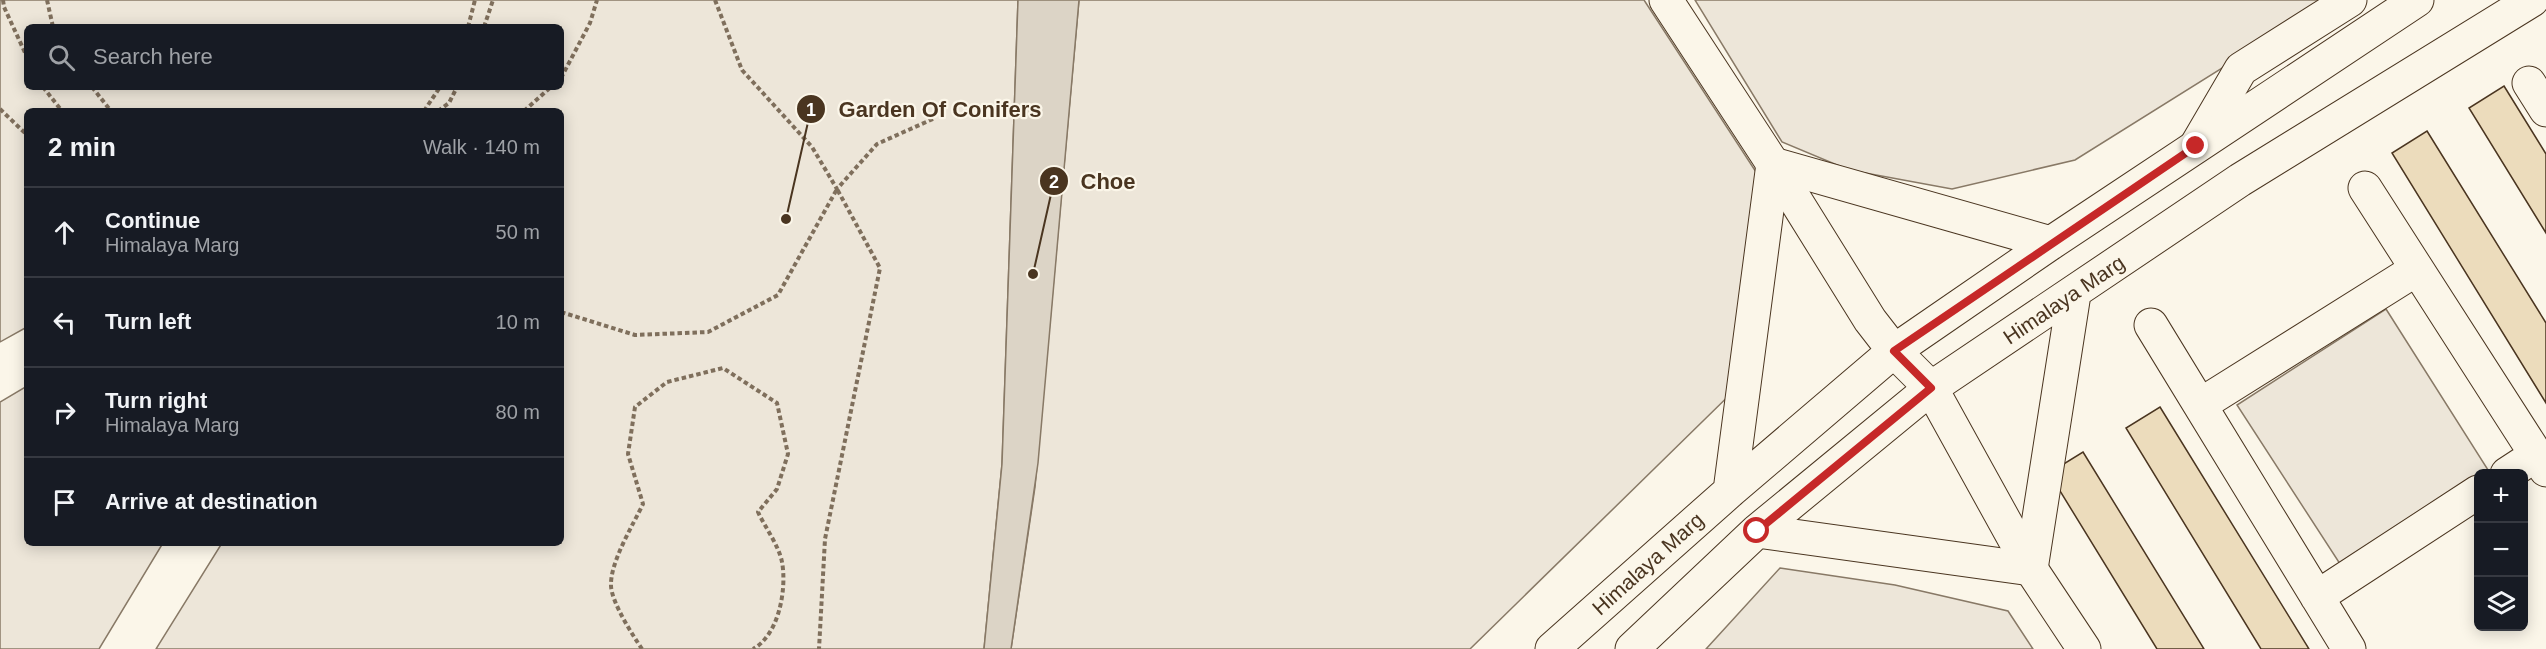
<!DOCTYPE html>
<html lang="en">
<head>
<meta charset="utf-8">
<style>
	body { margin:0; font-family:Helvetica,sans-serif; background:#242831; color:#f1f3f6 }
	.controls { position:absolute; right:18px; bottom:18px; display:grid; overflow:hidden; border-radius:9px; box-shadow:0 3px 15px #0003 }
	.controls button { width:54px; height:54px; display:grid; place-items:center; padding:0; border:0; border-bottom:2px solid #363941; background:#171b24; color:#f1f3f6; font:30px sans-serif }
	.stop { position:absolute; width:18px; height:18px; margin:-14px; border:4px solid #c62828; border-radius:50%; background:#fff }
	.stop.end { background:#c62828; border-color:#fff; box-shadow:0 2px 6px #0008 }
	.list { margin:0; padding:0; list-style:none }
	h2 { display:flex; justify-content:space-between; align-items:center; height:78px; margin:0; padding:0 24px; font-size:26px }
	h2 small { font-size:20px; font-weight:400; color:#9ea1a6 }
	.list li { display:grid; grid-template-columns:39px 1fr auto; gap:18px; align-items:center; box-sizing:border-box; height:90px; padding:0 24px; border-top:2px solid #363941 }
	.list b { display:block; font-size:22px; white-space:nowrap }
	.list p { margin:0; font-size:20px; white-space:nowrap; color:#9ea1a6 }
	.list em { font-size:20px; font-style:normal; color:#9ea1a6 }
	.icon { flex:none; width:33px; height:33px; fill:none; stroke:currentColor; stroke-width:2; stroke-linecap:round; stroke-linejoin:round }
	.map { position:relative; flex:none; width:2546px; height:649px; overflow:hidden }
	.search { position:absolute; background:#171b24; box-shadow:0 3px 15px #0003; left:24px; top:24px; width:540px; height:66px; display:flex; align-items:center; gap:15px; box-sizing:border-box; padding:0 21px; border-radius:9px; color:#9ea1a6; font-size:22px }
	.panel { position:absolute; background:#171b24; box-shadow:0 3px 15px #0003; left:24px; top:108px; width:540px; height:438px; border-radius:9px }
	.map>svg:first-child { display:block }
</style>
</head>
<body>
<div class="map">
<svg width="2546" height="649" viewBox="0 0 2546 649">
	<rect width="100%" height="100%" fill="#fbf6e9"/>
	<path fill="#ede6d9" stroke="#887966" stroke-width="1.5" fill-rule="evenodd" d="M 0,0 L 1018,0 L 1002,464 L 984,649 L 156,649 L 222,543 L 561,543 L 561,111 L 27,111 L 27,327 L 0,342 ZM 27,27 L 561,27 L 561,87 L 27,87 Z
		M 1079,0 L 1644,0 L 1758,175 L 1749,376 L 1470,649 L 1011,649 L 1035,487 Z
		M 1695,0 L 2331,0 L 2075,160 L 1952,189 L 1849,170 L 1782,142 Z
		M 2386,309 L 2490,473 L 2478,474 L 2478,486 L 2342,567 L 2237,405 Z
		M 27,386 L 27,543 L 163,543 L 99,649 L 0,649 L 0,402 Z
		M 1780,568 L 1895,585 L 2008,611 L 2033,649 L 1706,649 Z"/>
	<path fill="#dcd4c6" stroke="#887966" stroke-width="1.5" d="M 1018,0 L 1079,0 L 1038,463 L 1011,649 L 984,649 L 1002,464 Z"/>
	<path fill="#ecdcbc" stroke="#4a3520" stroke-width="1.5" d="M 2504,86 L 2546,154 L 2546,233 L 2469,108 Z
		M 2427,131 L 2546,323 L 2546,403 L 2392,153 Z
		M 2160,407 L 2309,649 L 2261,649 L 2126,428 Z
		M 2083,452 L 2204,649 L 2157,649 L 2049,473 Z"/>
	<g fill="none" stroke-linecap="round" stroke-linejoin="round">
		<g stroke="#4a3520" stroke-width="35">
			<path id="minor" d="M 1666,0 L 1773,164 L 1870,320 L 1894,351 L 1931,388 L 2031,569 L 2084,649
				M 2529,83 L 2546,110
				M 2196,146 L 2241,69 L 2350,0
				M 2365,188 L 2546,470
				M 2151,325 L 2349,649
				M 2200,405 L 2417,269
				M 2507,474 L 2536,455
				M 2317,597 L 2478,492"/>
		</g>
		<g stroke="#4a3520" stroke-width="35">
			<path id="major" d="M 1730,491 L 1773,164 L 2051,243
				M 1757,531 L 2031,569 L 2074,294
				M 1552,649 L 1730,491 L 1894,351 L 2051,243 L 2417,0
				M 1632,649 L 1757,531 L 1931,388 L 2240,180 L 2532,0"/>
		</g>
		<path stroke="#7f6f5c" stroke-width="4" stroke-dasharray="4.5 3" stroke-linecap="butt" d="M 3,0 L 4,7 L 27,57
			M 47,0 L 53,27
			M 715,0 L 742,70 L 812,147 L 837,189 L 877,144 L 935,118
			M 468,27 L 475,0
			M 484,27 L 493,0
			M 561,78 L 590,23 L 597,0
			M 43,87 L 62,111
			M 92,87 L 111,111
			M 0,109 L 27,135
			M 424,111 L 440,87
			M 438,111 L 449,103 L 457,87
			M 524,111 L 551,87
			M 561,312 L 635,335 L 708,332 L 778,295 L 837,189 L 880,268 L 825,539 L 819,649
			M 642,649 C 632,634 612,603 611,586 C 610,562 633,525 643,504 L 628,454 L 635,407 L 667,382 L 723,368 L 777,403 L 788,454 L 777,489 L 758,512 C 765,527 779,546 782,562 C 787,589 779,635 753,649"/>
		<use href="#minor" stroke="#fbf6e9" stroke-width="33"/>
		<use href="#major" stroke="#fbf6e9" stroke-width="33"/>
	</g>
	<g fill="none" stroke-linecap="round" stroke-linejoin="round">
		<path stroke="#c62828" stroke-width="8" d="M 1757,531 L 1931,388 L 1894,351 L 2196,146"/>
	</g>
	<g text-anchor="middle" stroke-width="4.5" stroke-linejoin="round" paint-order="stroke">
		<g font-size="21" fill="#4a3520" stroke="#fbf6e9">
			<text transform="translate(2064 300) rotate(-34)" y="7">Himalaya Marg</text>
			<text transform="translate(1648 564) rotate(-42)" y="7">Himalaya Marg</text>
		</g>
	</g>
	<path fill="none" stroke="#4a3520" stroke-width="2" d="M786 219L811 109M1033 274L1054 181"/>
	<g fill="#4a3520" stroke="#fbf6e9" stroke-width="2">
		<circle cx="786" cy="219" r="6"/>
		<circle cx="1033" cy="274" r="6"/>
		<circle cx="811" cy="109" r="15"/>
		<circle cx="1054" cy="181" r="15"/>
	</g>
	<g font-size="18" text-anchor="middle" font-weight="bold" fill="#fff">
		<text x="811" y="116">1</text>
		<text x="1054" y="188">2</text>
	</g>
	<g font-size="22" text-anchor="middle" font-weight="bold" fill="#4a3520" stroke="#fbf6e9" stroke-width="4.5" stroke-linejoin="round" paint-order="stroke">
		<text x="940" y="117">Garden Of Conifers</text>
		<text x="1108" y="189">Choe</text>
	</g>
</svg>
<div class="controls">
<button>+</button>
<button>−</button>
<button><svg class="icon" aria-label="layers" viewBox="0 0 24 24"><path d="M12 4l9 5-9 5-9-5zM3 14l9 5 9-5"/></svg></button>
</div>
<div class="stop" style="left:1757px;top:531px"></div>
<div class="stop end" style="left:2196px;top:146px"></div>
<div class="search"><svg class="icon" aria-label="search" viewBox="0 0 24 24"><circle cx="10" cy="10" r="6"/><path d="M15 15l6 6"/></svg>Search here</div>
<section class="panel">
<h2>2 min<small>Walk · 140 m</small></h2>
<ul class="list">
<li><svg class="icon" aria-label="ahead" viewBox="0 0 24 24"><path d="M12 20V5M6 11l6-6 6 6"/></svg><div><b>Continue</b><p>Himalaya Marg</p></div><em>50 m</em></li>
<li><svg class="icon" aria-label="left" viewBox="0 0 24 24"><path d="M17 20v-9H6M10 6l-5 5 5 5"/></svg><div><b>Turn left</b></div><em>10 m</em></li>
<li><svg class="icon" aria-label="right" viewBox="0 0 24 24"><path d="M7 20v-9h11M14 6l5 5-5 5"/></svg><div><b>Turn right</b><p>Himalaya Marg</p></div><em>80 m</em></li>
<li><svg class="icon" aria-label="arrive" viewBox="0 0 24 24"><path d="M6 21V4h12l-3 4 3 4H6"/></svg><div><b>Arrive at destination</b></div></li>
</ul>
</section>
</div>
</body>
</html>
